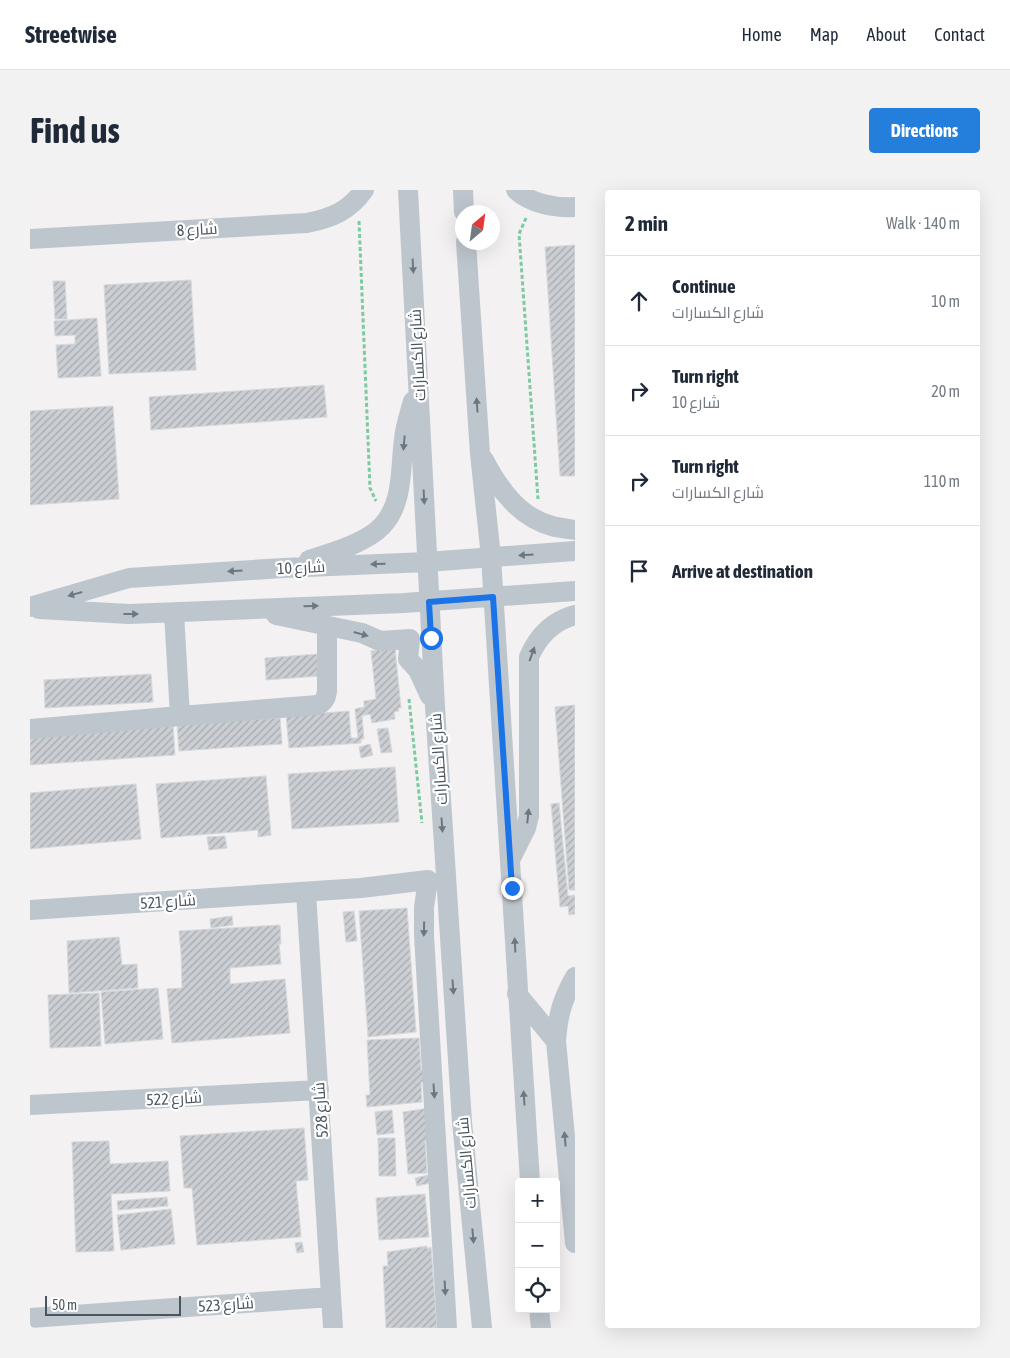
<!DOCTYPE html>
<html lang="en">
<head>
<meta charset="utf-8">
<style>
	body { margin:0; font-family:"Asap Condensed",Cairo,sans-serif; background:#f2f2f3; color:#1f2937 }
	.controls { position:absolute; right:15px; bottom:15px; display:grid; overflow:hidden; border-radius:5px; box-shadow:0 5px 20px #0002 }
	.controls button { width:45px; height:45px; display:grid; place-items:center; padding:0; border:0; border-bottom:1px solid #e0e1e3; background:#fff; color:#1f2937; font:25px sans-serif }
	.compass { position:absolute; left:425px; top:15px; width:45px; height:45px; border-radius:50%; background:#fff; box-shadow:0 5px 20px #0002; rotate:29deg }
	.scale { position:absolute; left:15px; bottom:12px; width:136px; box-sizing:border-box; padding-left:5px; border:2px solid #4a555e; border-top:0; font-size:14px; line-height:18px; white-space:nowrap; color:#4a555e; -webkit-text-stroke:4px #fff; paint-order:stroke }
	.stop { position:absolute; width:15px; height:15px; margin:-11px; border:4px solid #1a73e8; border-radius:50%; background:#fff }
	.stop.end { background:#1a73e8; border-color:#fff; box-shadow:0 1px 5px #0008 }
	.list { margin:0; padding:0; list-style:none }
	h2 { display:flex; justify-content:space-between; align-items:center; height:65px; margin:0; padding:0 20px; font-size:21px }
	h2 small { font-size:16px; font-weight:400; color:#747a83 }
	.list li { display:grid; grid-template-columns:32px 1fr auto; gap:15px; align-items:center; box-sizing:border-box; height:90px; padding:0 20px; border-top:1px solid #e0e1e3 }
	.list b { display:block; font-size:19px; white-space:nowrap }
	.list p { margin:0; font-size:16px; white-space:nowrap; color:#747a83 }
	.list em { font-size:16px; font-style:normal; color:#747a83 }
	.icon { flex:none; width:28px; height:28px; fill:none; stroke:currentColor; stroke-width:2; stroke-linecap:round; stroke-linejoin:round }
	.map { position:relative; flex:none; width:545px; height:1138px; overflow:hidden; border-radius:5px }
	header { display:flex; align-items:center; gap:30px; box-sizing:border-box; height:70px; padding:0 25px; background:#fff; border-bottom:1px solid #e0e1e3 }
	header strong { font-size:24px }
	nav { display:flex; gap:28px; margin-inline-start:auto; font-size:18px }
	.intro { display:flex; align-items:center; justify-content:space-between; box-sizing:border-box; height:120px; padding:0 30px }
	h1 { margin:0; font-size:35px }
	.button { padding:12px 22px; border-radius:5px; background:#237fdb; color:#fff; font-size:18px; font-weight:700 }
	main { display:flex; gap:30px; padding:0 30px }
	aside { flex:1; background:#fff; border-radius:5px; box-shadow:0 5px 20px #0002 }
	.map>svg:first-child { display:block }
</style>
</head>
<body>
<header>
<strong>Streetwise</strong>
<nav><a>Home</a><a>Map</a><a>About</a><a>Contact</a></nav>
</header>
<div class="intro"><h1>Find us</h1><a class="button">Directions</a></div>
<main>
<div class="map">
<svg width="545" height="1138" viewBox="0 0 545 1138">
	<defs>
		<pattern id="building-hatch" width="6" height="6" patternUnits="userSpaceOnUse" patternTransform="scale(1.25)"><rect width="6" height="6" fill="#cbced3"/><path d="M-1 1l2-2M0 6l6-6M5 7l2-2" fill="none" stroke="#a7aaae"/></pattern>
	</defs>
	<rect width="100%" height="100%" fill="#f3f1f1"/>
	<path fill="url(#building-hatch)" stroke="#d5d8dc" d="M 545,55 L 545,286 L 530,286 L 515,57 Z
		M 161,90 L 166,180 L 79,184 L 74,95 Z
		M 23,91 L 35,91 L 37,129 L 25,129 Z
		M 67,128 L 71,186 L 28,188 L 26,155 L 45,154 L 45,145 L 25,146 L 24,131 Z
		M 294,195 L 297,227 L 121,240 L 119,207 Z
		M 83,216 L 89,309 L 0,315 L 0,221 Z
		M 365,458 L 371,518 L 368,518 L 369,521 L 364,522 L 365,529 L 342,533 L 340,524 L 332,526 L 334,549 L 331,549 L 331,553 L 259,558 L 256,526 L 319,521 L 321,548 L 328,548 L 325,519 L 334,517 L 334,511 L 346,509 L 341,461 Z
		M 288,464 L 290,486 L 236,490 L 235,468 Z
		M 121,484 L 123,512 L 15,518 L 14,490 Z
		M 545,515 L 545,700 L 539,700 L 525,517 Z
		M 250,528 L 252,554 L 149,561 L 147,534 Z
		M 143,534 L 145,565 L 0,575 L 0,544 Z
		M 358,538 L 362,562 L 351,563 L 347,539 Z
		M 340,554 L 343,565 L 331,568 L 329,557 Z
		M 365,577 L 369,632 L 262,639 L 258,584 Z
		M 236,586 L 241,645 L 228,647 L 228,640 L 131,648 L 126,594 Z
		M 106,594 L 111,649 L 0,659 L 0,603 Z
		M 529,613 L 538,706 L 545,705 L 545,724 L 539,725 L 538,716 L 530,717 L 521,614 Z
		M 195,646 L 197,658 L 179,660 L 177,647 Z
		M 377,718 L 386,842 L 338,847 L 329,721 Z
		M 324,721 L 327,751 L 316,752 L 313,722 Z
		M 202,726 L 203,735 L 181,738 L 180,729 Z
		M 250,735 L 251,754 L 249,754 L 251,774 L 200,778 L 200,794 L 255,789 L 260,843 L 142,853 L 137,799 L 152,798 L 151,763 L 149,741 Z
		M 89,747 L 92,775 L 107,774 L 108,798 L 39,803 L 37,751 Z
		M 128,798 L 133,849 L 75,854 L 71,802 Z
		M 69,803 L 71,856 L 20,858 L 18,805 Z
		M 389,848 L 391,880 L 398,879 L 399,891 L 391,892 L 392,912 L 337,917 L 336,905 L 340,905 L 337,850 Z
		M 399,918 L 401,951 L 395,951 L 397,983 L 378,984 L 373,922 Z
		M 362,920 L 364,943 L 347,945 L 345,922 Z
		M 274,938 L 278,990 L 266,991 L 271,1047 L 167,1055 L 162,998 L 154,998 L 150,946 Z
		M 348,948 L 365,948 L 366,986 L 349,986 Z
		M 79,951 L 80,974 L 138,971 L 140,1001 L 81,1004 L 84,1061 L 46,1062 L 42,952 Z
		M 403,984 L 405,992 L 387,996 L 385,988 Z
		M 395,1004 L 399,1047 L 349,1050 L 346,1008 Z
		M 137,1007 L 138,1016 L 88,1020 L 87,1011 Z
		M 141,1019 L 145,1054 L 91,1060 L 87,1025 Z
		M 272,1052 L 274,1062 L 267,1063 L 265,1053 Z
		M 397,1056 L 397,1059 L 401,1057 L 407,1138 L 356,1138 L 353,1076 L 358,1076 L 357,1062 Z"/>
	<g fill="none" stroke-linecap="round" stroke-linejoin="round">
		<path stroke="#7cca9f" stroke-width="3" stroke-dasharray="4 2.5" stroke-linecap="butt" d="M 496,28 L 489,44 L 508,309
			M 329,31 L 340,298 L 346,311
			M 379,509 L 392,633"/>
		<path stroke="#bec6cd" stroke-width="20" d="M 378,0 L 405,517 L 432,932 L 452,1138
			M 433,0 L 434,22
			M 486,0 C 501,14 525,18 545,17
			M 0,49 L 277,33 C 302,28 319,21 334,0
			M 436,52 L 450,264 L 461,367 L 500,992
			M 454,270 C 469,299 489,327 522,336 C 529,338 538,339 545,340
			M 279,370 C 301,363 336,353 352,336 C 374,313 370,278 374,249 C 375,236 380,223 383,211
			M 0,417 L 99,388 L 253,378 L 397,372 L 545,361
			M 9,419 L 99,424 L 374,413 L 545,401
			M 246,425 L 332,443 L 350,451 L 380,449 L 378,469 L 388,480 L 400,506
			M 150,526 L 288,515 C 295,511 296,508 297,501 L 297,436
			M 0,539 L 150,526 L 144,423
			M 480,670 L 496,638 L 499,626 L 499,467 C 508,446 523,431 545,425
			M 276,702 L 303,1138
			M 0,720 L 331,698 L 398,690 L 394,717 L 394,745 L 417,1138
			M 545,787 C 532,810 528,825 526,851 L 545,1053
			M 487,804 L 526,851
			M 0,915 L 289,900
			M 509,1119 L 511,1138
			M 0,1128 L 301,1107"/>
	</g>
	<defs><path id="oneway-solid" d="M-6-.8H1V-3.2L6.5 0L1 3.2V.8H-6Z" transform="scale(1.25)"/></defs>
	<g fill="#6d777f">
		<use href="#oneway-solid" transform="translate(383 76) rotate(87)"/>
		<use href="#oneway-solid" transform="translate(447 215) rotate(-94)"/>
		<use href="#oneway-solid" transform="translate(374 253) rotate(95)"/>
		<use href="#oneway-solid" transform="translate(394 307) rotate(87)"/>
		<use href="#oneway-solid" transform="translate(496 365) rotate(176)"/>
		<use href="#oneway-solid" transform="translate(348 374) rotate(178)"/>
		<use href="#oneway-solid" transform="translate(205 381) rotate(176)"/>
		<use href="#oneway-solid" transform="translate(45 404) rotate(164)"/>
		<use href="#oneway-solid" transform="translate(281 416) rotate(-2)"/>
		<use href="#oneway-solid" transform="translate(101 424)"/>
		<use href="#oneway-solid" transform="translate(331 444) rotate(16)"/>
		<use href="#oneway-solid" transform="translate(502 464) rotate(-70)"/>
		<use href="#oneway-solid" transform="translate(498 626) rotate(-84)"/>
		<use href="#oneway-solid" transform="translate(412 635) rotate(86)"/>
		<use href="#oneway-solid" transform="translate(394 739) rotate(91)"/>
		<use href="#oneway-solid" transform="translate(485 755) rotate(-93)"/>
		<use href="#oneway-solid" transform="translate(423 797) rotate(86)"/>
		<use href="#oneway-solid" transform="translate(404 901) rotate(86)"/>
		<use href="#oneway-solid" transform="translate(494 908) rotate(-94)"/>
		<use href="#oneway-solid" transform="translate(535 949) rotate(-95)"/>
		<use href="#oneway-solid" transform="translate(443 1046) rotate(85)"/>
		<use href="#oneway-solid" transform="translate(415 1098) rotate(87)"/>
	</g>
	<g fill="none" stroke-linecap="round" stroke-linejoin="round">
		<path stroke="#1a73e8" stroke-width="6" d="M 401,448 L 399,412 L 463,407 L 482,698"/>
	</g>
	<g text-anchor="middle" stroke-width="4.5" stroke-linejoin="round" paint-order="stroke">
		<g font-size="16" fill="#4a555e" stroke="#fff">
			<text transform="translate(167 39) rotate(-3)" y="6">شارع 8</text>
			<text transform="translate(387 165) rotate(-93)" y="6">شارع الكسارات</text>
			<text transform="translate(271 377) rotate(-3)" y="6">شارع 10</text>
			<text transform="translate(408 569) rotate(-94)" y="6">شارع الكسارات</text>
			<text transform="translate(138 711) rotate(-4)" y="6">شارع 521</text>
			<text transform="translate(144 908) rotate(-3)" y="6">شارع 522</text>
			<text transform="translate(290 920) rotate(-94)" y="6">شارع 528</text>
			<text transform="translate(436 973) rotate(-95)" y="6">شارع الكسارات</text>
			<text transform="translate(196 1114) rotate(-4)" y="6">شارع 523</text>
		</g>
	</g>
</svg>
<div class="controls">
<button>+</button>
<button>−</button>
<button><svg class="icon" aria-label="locate" viewBox="0 0 24 24"><circle cx="12" cy="12" r="6"/><path d="M12 2v4M12 18v4M2 12h4M18 12h4"/></svg></button>
</div>
<svg class="compass" viewBox="-18 -18 36 36"><path d="M0-13l5 13h-10z" fill="#e53935"/><path d="M0 13l5-13h-10z" fill="#747a83"/></svg>
<div class="scale">50 m</div>
<div class="stop" style="left:401px;top:448px"></div>
<div class="stop end" style="left:482px;top:698px"></div>
</div>
<aside>
<h2>2 min<small>Walk · 140 m</small></h2>
<ul class="list">
<li><svg class="icon" aria-label="ahead" viewBox="0 0 24 24"><path d="M12 20V5M6 11l6-6 6 6"/></svg><div><b>Continue</b><p>شارع الكسارات</p></div><em>10 m</em></li>
<li><svg class="icon" aria-label="right" viewBox="0 0 24 24"><path d="M7 20v-9h11M14 6l5 5-5 5"/></svg><div><b>Turn right</b><p>شارع 10</p></div><em>20 m</em></li>
<li><svg class="icon" aria-label="right" viewBox="0 0 24 24"><path d="M7 20v-9h11M14 6l5 5-5 5"/></svg><div><b>Turn right</b><p>شارع الكسارات</p></div><em>110 m</em></li>
<li><svg class="icon" aria-label="arrive" viewBox="0 0 24 24"><path d="M6 21V4h12l-3 4 3 4H6"/></svg><div><b>Arrive at destination</b></div></li>
</ul>
</aside>
</main>
</body>
</html>
